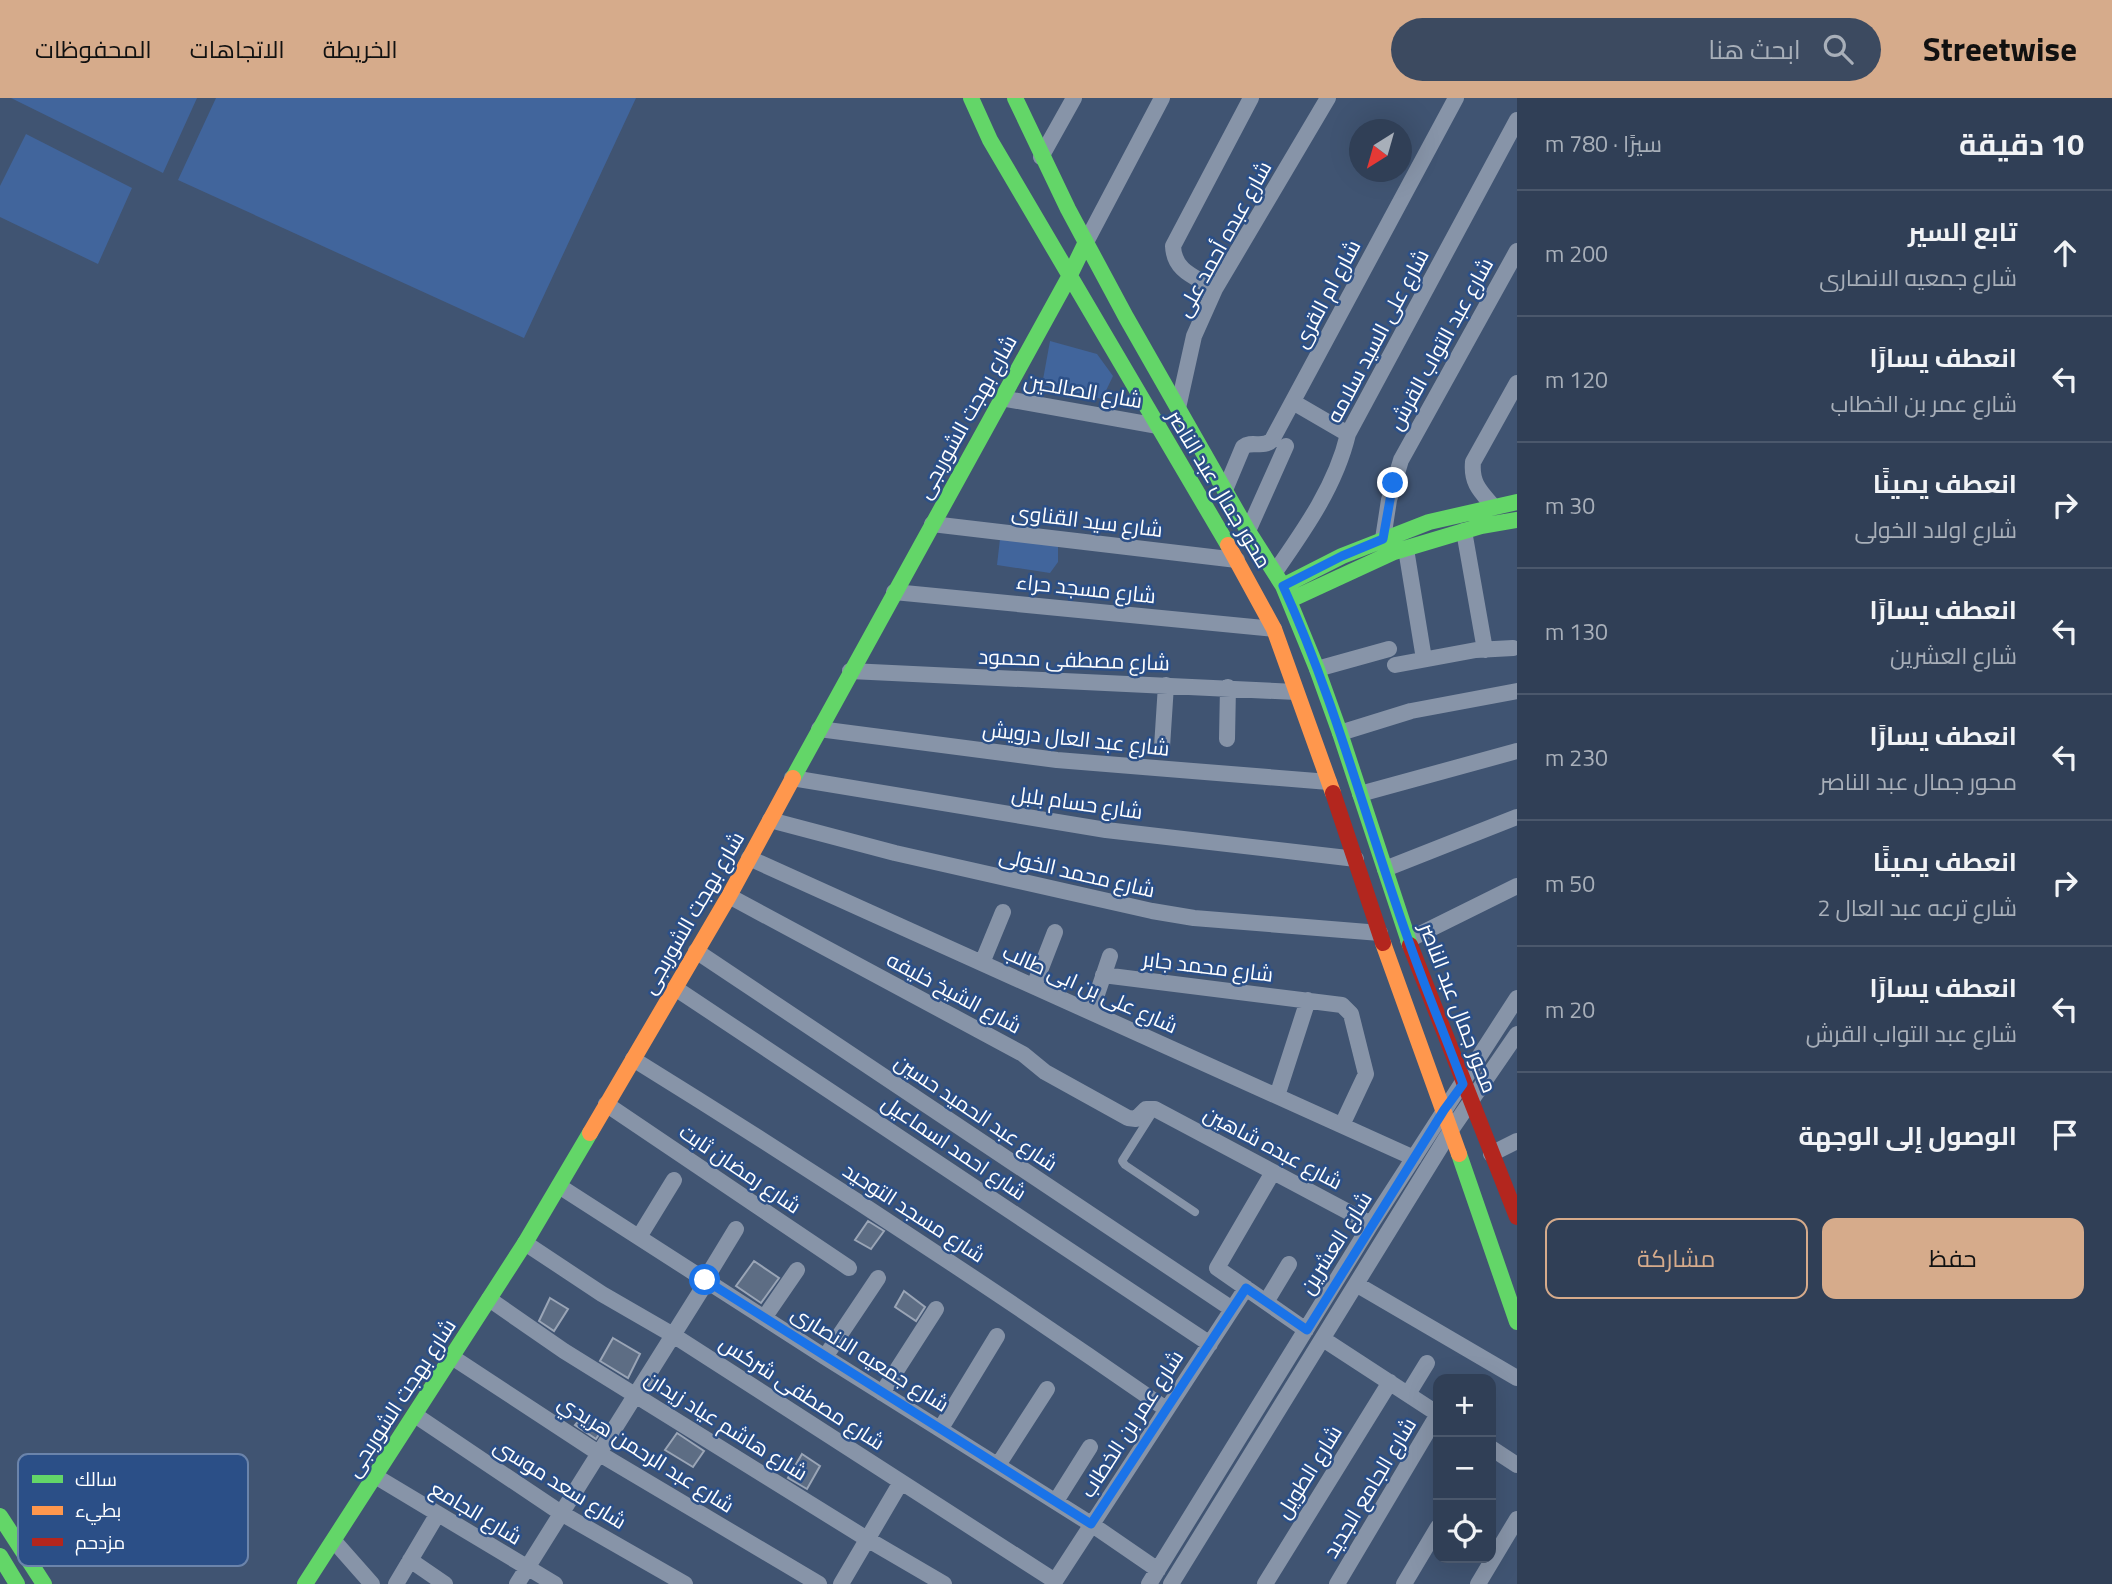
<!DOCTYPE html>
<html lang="ar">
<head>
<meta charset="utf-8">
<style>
	body { margin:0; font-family:"Titillium Web",Cairo,sans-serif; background:#3c4a60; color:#f1f3f6; direction:rtl }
	.controls { position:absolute; right:21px; bottom:21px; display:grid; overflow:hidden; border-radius:14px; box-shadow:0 7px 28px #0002 }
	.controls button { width:63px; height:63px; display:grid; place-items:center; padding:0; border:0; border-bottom:2px solid #4b586c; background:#303f56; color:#f1f3f6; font:35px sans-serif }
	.compass { position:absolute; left:1349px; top:21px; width:63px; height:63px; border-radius:50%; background:#303f56; box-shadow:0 7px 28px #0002; rotate:217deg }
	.stop { position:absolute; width:21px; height:21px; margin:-16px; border:5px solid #1a73e8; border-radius:50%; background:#fff }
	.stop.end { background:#1a73e8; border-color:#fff; box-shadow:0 2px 7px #0008 }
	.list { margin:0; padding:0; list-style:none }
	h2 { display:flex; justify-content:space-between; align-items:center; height:91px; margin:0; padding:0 28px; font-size:30px }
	h2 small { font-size:23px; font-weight:400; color:#a8afb9 }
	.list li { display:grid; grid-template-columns:46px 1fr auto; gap:21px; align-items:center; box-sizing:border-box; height:126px; padding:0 28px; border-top:2px solid #4b586c }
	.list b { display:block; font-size:26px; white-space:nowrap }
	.list p { margin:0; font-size:23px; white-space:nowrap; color:#a8afb9 }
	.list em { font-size:23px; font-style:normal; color:#a8afb9 }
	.actions { display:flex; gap:14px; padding:21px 28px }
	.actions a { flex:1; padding:16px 0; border:2px solid #d6ab8b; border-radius:14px; text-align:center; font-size:24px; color:#d6ab8b }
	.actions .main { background:#d6ab8b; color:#111 }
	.icon { flex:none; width:38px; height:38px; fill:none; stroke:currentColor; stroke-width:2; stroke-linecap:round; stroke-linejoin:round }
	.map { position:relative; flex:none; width:1517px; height:1486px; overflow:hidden; direction:ltr }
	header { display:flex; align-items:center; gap:42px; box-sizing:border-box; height:98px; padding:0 35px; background:#d6ab8b; color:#111 }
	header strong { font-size:33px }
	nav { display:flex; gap:38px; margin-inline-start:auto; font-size:24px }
	.search { width:490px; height:63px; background:#3c4a60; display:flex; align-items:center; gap:18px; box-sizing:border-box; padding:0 24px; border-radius:38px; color:#a8afb9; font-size:26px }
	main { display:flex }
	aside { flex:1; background:#303f56 }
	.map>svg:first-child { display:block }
</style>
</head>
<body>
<header>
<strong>Streetwise</strong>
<div class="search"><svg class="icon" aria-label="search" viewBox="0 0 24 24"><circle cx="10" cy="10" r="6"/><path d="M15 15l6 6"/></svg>ابحث هنا</div>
<nav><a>الخريطة</a><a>الاتجاهات</a><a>المحفوظات</a></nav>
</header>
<main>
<aside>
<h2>10 دقيقة<small>سيرًا · 780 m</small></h2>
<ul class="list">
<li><svg class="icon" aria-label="ahead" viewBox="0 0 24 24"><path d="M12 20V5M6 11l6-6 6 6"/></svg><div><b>تابع السير</b><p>شارع جمعيه الانصارى</p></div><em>200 m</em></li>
<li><svg class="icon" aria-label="left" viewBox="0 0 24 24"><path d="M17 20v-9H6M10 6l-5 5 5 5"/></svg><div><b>انعطف يسارًا</b><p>شارع عمر بن الخطاب</p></div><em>120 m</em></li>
<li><svg class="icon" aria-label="right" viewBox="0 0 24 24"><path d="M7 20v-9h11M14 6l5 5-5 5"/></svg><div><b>انعطف يمينًا</b><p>شارع اولاد الخولى</p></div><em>30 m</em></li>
<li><svg class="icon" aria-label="left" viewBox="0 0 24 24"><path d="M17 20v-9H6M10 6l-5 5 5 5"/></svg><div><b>انعطف يسارًا</b><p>شارع العشرين</p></div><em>130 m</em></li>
<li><svg class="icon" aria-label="left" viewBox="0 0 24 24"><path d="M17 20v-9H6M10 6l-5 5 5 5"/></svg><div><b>انعطف يسارًا</b><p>محور جمال عبد الناصر</p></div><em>230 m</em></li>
<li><svg class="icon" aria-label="right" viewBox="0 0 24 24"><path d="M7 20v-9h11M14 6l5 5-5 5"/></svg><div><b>انعطف يمينًا</b><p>شارع ترعه عبد العال 2</p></div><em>50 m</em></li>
<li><svg class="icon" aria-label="left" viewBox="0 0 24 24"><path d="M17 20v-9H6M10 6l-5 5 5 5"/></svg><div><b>انعطف يسارًا</b><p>شارع عبد التواب القرش</p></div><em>20 m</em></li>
<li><svg class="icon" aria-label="arrive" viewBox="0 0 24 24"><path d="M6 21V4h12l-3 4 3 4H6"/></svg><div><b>الوصول إلى الوجهة</b></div></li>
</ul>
<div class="actions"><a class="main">حفظ</a><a>مشاركة</a></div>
</aside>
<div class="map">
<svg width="1517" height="1486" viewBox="0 0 1517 1486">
	<rect width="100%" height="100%" fill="#405472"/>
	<path fill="#41659c" d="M 11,0 L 197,0 L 163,75 Z
		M 216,0 L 636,0 L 524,240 L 178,82 Z
		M 26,36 L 132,90 L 98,166 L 0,119 L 0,88 Z
		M 1050,243 L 1097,256 L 1113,278 L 1102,301 L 1042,287 Z
		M 1000,441 L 1058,441 L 1058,464 L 1050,475 L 997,467 Z"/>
	<path fill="#5d6d84" stroke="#9aa5b6" stroke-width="2" d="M 868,1123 L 884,1133 L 871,1151 L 855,1142 Z
		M 754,1163 L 779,1180 L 761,1205 L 736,1188 Z
		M 904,1193 L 925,1209 L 916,1223 L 895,1209 Z
		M 550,1200 L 568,1211 L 554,1233 L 539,1223 Z
		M 613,1240 L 640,1256 L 628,1280 L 600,1263 Z
		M 581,1320 L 601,1333 L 596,1341 L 575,1327 Z
		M 677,1335 L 704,1353 L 693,1369 L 665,1352 Z
		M 802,1356 L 820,1368 L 807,1391 L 788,1380 Z"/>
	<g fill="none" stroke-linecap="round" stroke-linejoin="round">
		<path stroke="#8794a8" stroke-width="8" d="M 1155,1011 L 1122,1063 L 1125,1067 L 1195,1114"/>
		<path stroke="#8794a8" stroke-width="16" d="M 1041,59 L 1074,0
			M 1085,146 L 1162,0
			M 1215,191 C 1196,179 1174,174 1173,148 L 1251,0
			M 1001,300 L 1158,328
			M 1293,304 L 1348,336
			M 1178,310 L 1194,238 L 1215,191 L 1328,0
			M 1225,392 L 1243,349 C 1252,342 1263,351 1272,342 L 1456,0
			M 1493,408 C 1480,393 1471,385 1473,364 L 1517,285
			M 932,426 L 1237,462
			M 1248,433 L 1286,348
			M 1464,433 L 1485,552
			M 1383,441 L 1389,402 L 1401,362 L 1517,153
			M 1406,451 L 1424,561
			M 1275,474 C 1305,431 1336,387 1348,336 L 1517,22
			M 894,494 L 1274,531
			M 1395,567 L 1476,552 L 1513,550
			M 1317,571 L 1389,551
			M 850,573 L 1296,594
			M 819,631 L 1057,662 L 1329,684
			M 1340,635 L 1411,613 L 1517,593
			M 1227,641 L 1228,589
			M 1162,649 L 1166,587
			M 792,680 L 1106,732 L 1356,761
			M 1360,696 L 1517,653
			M 770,722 L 895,755 L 1152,813 L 1194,820 L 1380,835
			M 749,760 L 1414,1060
			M 1385,771 L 1517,719
			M 729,798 L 1023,956 L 1045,974 L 1128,1020 L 1136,1021 L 1146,1011 L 1155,1011 L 1371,1126
			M 1408,842 L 1517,788
			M 696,853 L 1232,1211
			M 982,865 L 1003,814
			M 1103,877 L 1342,907 L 1351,916 L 1366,976 L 1342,1027
			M 1034,888 L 1055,834
			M 675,890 L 1210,1246
			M 1091,914 L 1110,858
			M 633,961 C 814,1073 992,1190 1166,1311
			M 1277,998 L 1308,902
			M 606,1006 L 849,1170
			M 1491,1056 L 1517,1043
			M 1273,1074 L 1217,1170 L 1306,1232
			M 559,1088 L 825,1259 L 1091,1426 L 1158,1472
			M 639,1139 L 674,1082
			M 525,1145 L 602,1196 L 673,1237 L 1055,1483
			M 705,1182 L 736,1131
			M 1356,1186 L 1517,1280
			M 489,1201 L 564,1253 L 867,1441 L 944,1486
			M 1266,1204 L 1289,1166
			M 764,1220 L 797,1172
			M 1323,1241 L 1438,1316
			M 452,1259 L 600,1356 L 819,1486
			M 825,1259 L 878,1180
			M 882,1295 L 936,1211
			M 1408,1296 L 1427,1265
			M 415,1317 L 561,1415 L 685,1486
			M 941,1330 L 997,1238
			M 1491,1350 L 1517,1367
			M 998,1367 L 1047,1291
			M 375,1378 L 555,1486
			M 1056,1403 L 1090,1349
			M 334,1443 L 372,1486
			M 410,1462 L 445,1486
			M 396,1486 L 437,1417
			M 517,1486 L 707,1183
			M 841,1486 L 901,1384
			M 1053,1486 L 1246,1190
			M 1149,1486 L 1371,1126 L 1517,900
			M 1171,1486 L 1451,1032 L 1517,936
			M 1265,1486 L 1390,1284
			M 1337,1486 L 1438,1316
			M 1404,1486 L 1438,1429
			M 1478,1486 L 1517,1421"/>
		<path stroke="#63d668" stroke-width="16" d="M 971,0 L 990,42 L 1228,447
			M 1015,0 L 1068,111 L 1126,219 L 1248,433 L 1283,488 L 1317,571 L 1340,635 L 1410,847
			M 1283,488 L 1342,458 L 1429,424 L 1517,404
			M 1290,502 L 1394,454 L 1481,428 L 1517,422
			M 793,680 L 1069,179 L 1085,146
			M 1459,1056 L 1517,1224
			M 0,1418 L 44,1486
			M 0,1458 L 17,1486
			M 305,1486 L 525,1145 L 590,1035"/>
		<path stroke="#ff974d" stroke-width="16" d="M 1228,447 L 1274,531 L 1333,695
			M 1383,845 L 1459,1056
			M 590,1035 L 729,798 L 793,680"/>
		<path stroke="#b3261e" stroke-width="16" d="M 1333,695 L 1383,845
			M 1410,847 L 1517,1119"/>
	</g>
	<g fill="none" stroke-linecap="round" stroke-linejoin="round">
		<path stroke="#1a73e8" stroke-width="9" d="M 705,1182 L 1091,1426 L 1246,1190 L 1307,1232 L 1444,1012 L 1463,986 C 1445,937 1425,890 1408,841 C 1366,723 1335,602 1283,488 L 1342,458 L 1383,441 L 1393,385"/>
	</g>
	<g text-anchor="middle" stroke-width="5" stroke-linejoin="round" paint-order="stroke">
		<g font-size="21" fill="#fff" stroke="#2b4f87">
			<text transform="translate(1224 141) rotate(-61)" y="7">شارع عبده أحمد على</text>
			<text transform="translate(1327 196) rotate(-62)" y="7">شارع ام القرى</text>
			<text transform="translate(1378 238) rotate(-62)" y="7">شارع على السيد سلامه</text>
			<text transform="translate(1441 246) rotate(-61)" y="7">شارع عبد التواب القرش</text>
			<text transform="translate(1083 293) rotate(10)" y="7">شارع الصالحين</text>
			<text transform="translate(967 319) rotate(-61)" y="7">شارع بهجت الشوربجى</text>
			<text transform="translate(1219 391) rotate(59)" y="7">محور جمال عبد الناصر</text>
			<text transform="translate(1087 423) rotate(7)" y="7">شارع سيد القناوى</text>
			<text transform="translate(1086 491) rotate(6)" y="7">شارع مسجد حراء</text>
			<text transform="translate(1074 562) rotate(2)" y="7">شارع مصطفى محمود</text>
			<text transform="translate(1076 641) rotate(6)" y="7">شارع عبد العال درويش</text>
			<text transform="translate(1077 705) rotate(8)" y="7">شارع حسام بلبل</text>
			<text transform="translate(1077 775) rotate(13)" y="7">شارع محمد الخولى</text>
			<text transform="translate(693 815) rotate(-60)" y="7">شارع بهجت الشوربجى</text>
			<text transform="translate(1208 869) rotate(7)" y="7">شارع محمد جابر</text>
			<text transform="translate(1090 891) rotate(24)" y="7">شارع على بن ابى طالب</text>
			<text transform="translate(954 895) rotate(28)" y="7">شارع الشيخ خليفه</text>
			<text transform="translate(1458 910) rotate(69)" y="7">محور جمال عبد الناصر</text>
			<text transform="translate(976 1015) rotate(34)" y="7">شارع عبد الحميد حسين</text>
			<text transform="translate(954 1050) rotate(34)" y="7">شارع احمد اسماعيل</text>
			<text transform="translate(1273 1050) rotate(28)" y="7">شارع عبده شاهين</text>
			<text transform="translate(740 1071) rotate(34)" y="7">شارع رمضان ثابت</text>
			<text transform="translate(914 1115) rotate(33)" y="7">شارع مسجد التوحيد</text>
			<text transform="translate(1336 1145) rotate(-58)" y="7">شارع العشرين</text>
			<text transform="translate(870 1261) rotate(32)" y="7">شارع جمعيه الانصارى</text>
			<text transform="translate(802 1295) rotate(33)" y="7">شارع مصطفى شركس</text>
			<text transform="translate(401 1300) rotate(-57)" y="7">شارع بهجت الشوربجى</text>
			<text transform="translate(1132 1326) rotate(-57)" y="7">شارع عمر بن الخطاب</text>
			<text transform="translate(726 1328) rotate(32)" y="7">شارع هاشم عياد زيدان</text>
			<text transform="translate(646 1356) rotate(32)" y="7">شارع عبد الرحمن هريدي</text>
			<text transform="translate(1309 1374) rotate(-58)" y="7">شارع الطويل</text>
			<text transform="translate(560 1386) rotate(32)" y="7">شارع سعد موسى</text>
			<text transform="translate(1370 1390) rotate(-59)" y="7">شارع الجامع الجديد</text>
			<text transform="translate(476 1415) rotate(31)" y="7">شارع الجامع</text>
		</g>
	</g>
	<rect x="18" y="1356" width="230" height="112" rx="10" fill="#2b4f87" stroke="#6b84ab" stroke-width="2"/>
	<rect x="32" y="1377" width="31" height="8" fill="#63d668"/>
	<rect x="32" y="1408" width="31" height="9" fill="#ff974d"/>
	<rect x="32" y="1440" width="31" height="8" fill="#b3261e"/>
	<g font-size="19" fill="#fff">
		<text x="75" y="1388">سالك</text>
		<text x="75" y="1419">بطيء</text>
		<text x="75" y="1451">مزدحم</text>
	</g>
</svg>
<div class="controls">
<button>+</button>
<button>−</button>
<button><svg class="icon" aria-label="locate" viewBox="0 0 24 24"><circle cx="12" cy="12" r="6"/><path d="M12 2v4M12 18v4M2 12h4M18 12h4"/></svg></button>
</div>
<svg class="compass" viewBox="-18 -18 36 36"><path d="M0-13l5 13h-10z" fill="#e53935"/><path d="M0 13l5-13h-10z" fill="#a8afb9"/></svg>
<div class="stop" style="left:705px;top:1182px"></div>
<div class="stop end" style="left:1393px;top:385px"></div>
</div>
</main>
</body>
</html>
